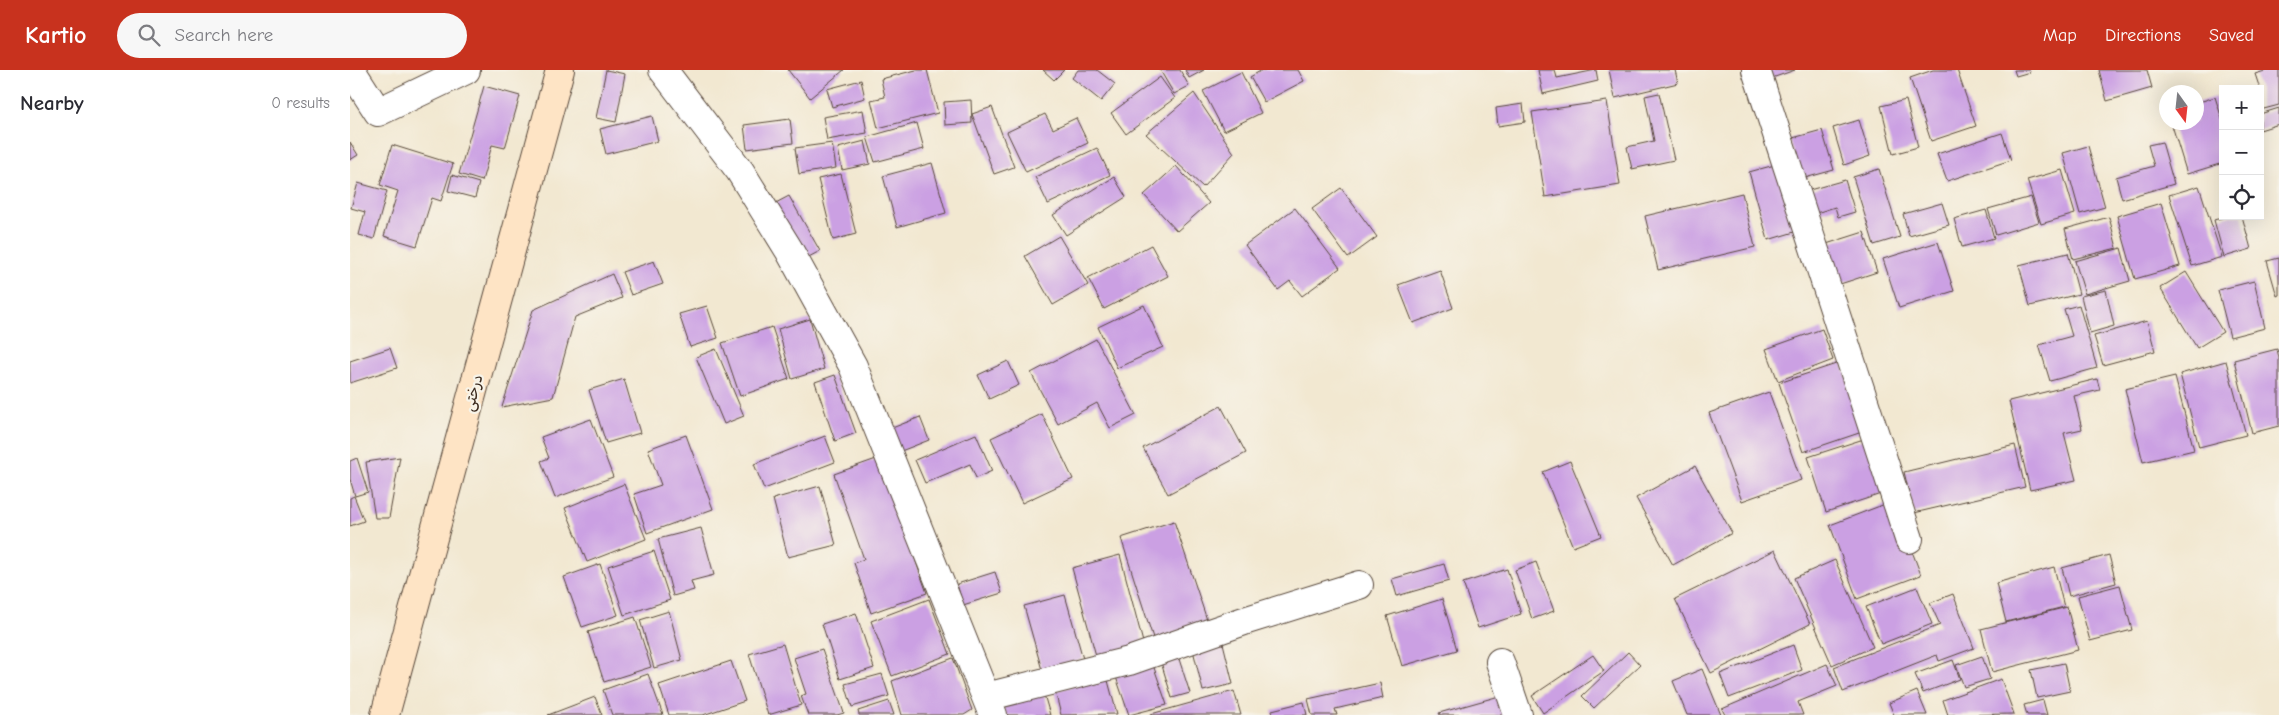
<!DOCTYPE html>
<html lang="en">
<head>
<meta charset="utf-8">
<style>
	body { margin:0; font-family:"Comic Neue","Playpen Sans Arabic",sans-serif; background:#f7f7f7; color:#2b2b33 }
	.controls { position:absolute; right:15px; top:15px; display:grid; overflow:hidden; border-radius:0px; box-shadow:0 5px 20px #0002 }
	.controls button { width:45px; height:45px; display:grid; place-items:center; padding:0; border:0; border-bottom:1px solid #e1e1e2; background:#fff; color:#2b2b33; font:25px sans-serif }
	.compass { position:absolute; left:1809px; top:15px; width:45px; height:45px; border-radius:50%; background:#fff; box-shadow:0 5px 20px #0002; rotate:165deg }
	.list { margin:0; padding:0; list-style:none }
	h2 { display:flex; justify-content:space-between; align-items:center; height:65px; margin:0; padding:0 20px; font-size:21px }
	h2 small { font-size:16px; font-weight:400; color:#7c7c81 }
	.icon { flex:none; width:28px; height:28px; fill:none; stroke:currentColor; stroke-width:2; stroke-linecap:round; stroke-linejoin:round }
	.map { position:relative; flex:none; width:1929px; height:645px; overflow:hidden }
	header { display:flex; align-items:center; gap:30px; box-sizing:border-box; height:70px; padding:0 25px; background:#c8321e; color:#fff }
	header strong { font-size:24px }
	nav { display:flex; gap:28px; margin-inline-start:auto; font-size:18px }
	.search { width:350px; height:45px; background:#f7f7f7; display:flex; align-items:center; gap:12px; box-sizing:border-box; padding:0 18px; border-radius:28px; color:#7c7c81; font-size:19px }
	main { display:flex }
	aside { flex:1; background:#fff }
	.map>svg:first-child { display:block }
</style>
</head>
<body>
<header>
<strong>Kartio</strong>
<div class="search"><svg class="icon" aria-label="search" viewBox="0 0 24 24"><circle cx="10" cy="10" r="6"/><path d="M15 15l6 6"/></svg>Search here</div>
<nav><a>Map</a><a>Directions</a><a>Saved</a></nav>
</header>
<main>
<aside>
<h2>Nearby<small>0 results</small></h2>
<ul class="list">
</ul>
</aside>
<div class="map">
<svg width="1929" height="645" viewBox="0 0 1929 645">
	<rect width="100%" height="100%" fill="#f7f3e8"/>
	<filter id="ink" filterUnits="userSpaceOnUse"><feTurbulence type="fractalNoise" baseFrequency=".02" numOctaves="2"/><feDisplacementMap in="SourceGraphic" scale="10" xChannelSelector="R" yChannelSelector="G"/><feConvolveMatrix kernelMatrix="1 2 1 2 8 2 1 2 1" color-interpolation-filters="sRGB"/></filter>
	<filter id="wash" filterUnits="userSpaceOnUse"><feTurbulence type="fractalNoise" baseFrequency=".0096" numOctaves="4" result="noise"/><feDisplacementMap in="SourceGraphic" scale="20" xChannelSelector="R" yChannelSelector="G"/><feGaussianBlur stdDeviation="1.12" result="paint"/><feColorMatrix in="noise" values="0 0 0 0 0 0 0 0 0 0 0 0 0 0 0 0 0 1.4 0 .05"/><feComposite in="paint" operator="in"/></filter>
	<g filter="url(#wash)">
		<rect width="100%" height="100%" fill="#f2e8d1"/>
		<g id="blocks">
			<path fill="#cba0e3" d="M 256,0 L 275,4 L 266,52 L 246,48 Z
				M 438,0 L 494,0 L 460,28 Z
				M 566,0 L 577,0 L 588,43 L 528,58 L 521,30 L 535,27 L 531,9 Z
				M 693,0 L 714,0 L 704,10 Z
				M 728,0 L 747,0 L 765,14 L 751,31 L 722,8 Z
				M 810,0 L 830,0 L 839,16 L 824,24 Z
				M 835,0 L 854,0 L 839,8 Z
				M 912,0 L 948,0 L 954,11 L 914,32 L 900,7 Z
				M 1188,0 L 1205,0 L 1207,8 L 1246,0 L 1248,11 L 1193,24 Z
				M 1259,0 L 1325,0 L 1328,13 L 1265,28 Z
				M 1419,0 L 1445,0 L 1422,8 Z
				M 1583,0 L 1607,0 L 1626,56 L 1581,71 L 1560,8 Z
				M 1664,0 L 1679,0 L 1680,2 L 1666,6 Z
				M 1749,0 L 1797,0 L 1802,18 L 1757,31 Z
				M 1918,0 L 1929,0 L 1929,35 L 1910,40 L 1910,19 L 1905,4 Z
				M 891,2 L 911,43 L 874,61 L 853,21 Z
				M 810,7 L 825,28 L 776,64 L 761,43 Z
				M 511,10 L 515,28 L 482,37 L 477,19 Z
				M 134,16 L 170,26 L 155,78 L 142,75 L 132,111 L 109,104 Z
				M 844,23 L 884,83 L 853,117 L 796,64 Z
				M 1309,23 L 1324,90 L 1282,99 L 1277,77 L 1304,71 L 1295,26 Z
				M 1865,27 L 1873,52 L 1873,93 L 1837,104 L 1821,52 L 1846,52 L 1846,33 Z
				M 621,30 L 622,53 L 595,55 L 594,32 Z
				M 1556,30 L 1568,77 L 1543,84 L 1531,36 Z
				M 1257,31 L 1270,115 L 1195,127 L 1182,42 Z
				M 1173,34 L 1175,52 L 1148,56 L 1146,38 Z
				M 642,37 L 664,97 L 644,104 L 622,44 Z
				M 1929,38 L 1929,54 L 1910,60 L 1910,44 Z
				M 513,40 L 517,63 L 477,70 L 473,47 Z
				M 695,44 L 703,59 L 726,48 L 738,73 L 676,102 L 657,62 Z
				M 302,46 L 308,71 L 256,84 L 250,59 Z
				M 440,49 L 443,73 L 397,79 L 394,55 Z
				M 1509,50 L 1520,86 L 1494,95 L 1483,58 Z
				M 567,53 L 574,79 L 525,92 L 517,67 Z
				M 1472,60 L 1484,100 L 1451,109 L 1439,69 Z
				M 1652,63 L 1661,90 L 1597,111 L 1587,84 Z
				M 515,71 L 520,94 L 492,100 L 488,78 Z
				M 0,72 L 8,85 L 0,90 Z
				M 1812,72 L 1824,114 L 1772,129 L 1766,107 L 1804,96 L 1798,75 Z
				M 482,73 L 486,98 L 449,104 L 445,78 Z
				M 42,75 L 103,94 L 91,131 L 82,128 L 67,176 L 34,166 L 48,121 L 30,115 Z
				M 1738,76 L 1755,137 L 1730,144 L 1713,83 Z
				M 747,78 L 760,105 L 698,134 L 685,107 Z
				M 582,93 L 596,143 L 547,157 L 533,106 Z
				M 1432,93 L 1451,160 L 1418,170 L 1399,102 Z
				M 826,96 L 859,133 L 827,161 L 794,125 Z
				M 1529,99 L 1550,167 L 1524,175 L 1503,107 Z
				M 1712,100 L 1725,144 L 1691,154 L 1677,110 Z
				M 491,104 L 506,164 L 483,170 L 468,109 Z
				M 102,105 L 129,113 L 125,128 L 98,121 Z
				M 764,107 L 776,127 L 716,165 L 703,145 Z
				M 1495,110 L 1505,142 L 1488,147 L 1485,137 L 1463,144 L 1456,121 Z
				M 8,113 L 37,121 L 24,169 L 9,165 L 15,142 L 1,138 Z
				M 1849,116 L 1872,187 L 1842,196 L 1819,125 Z
				M 991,118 L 1027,167 L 998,188 L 962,139 Z
				M 1392,123 L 1405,177 L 1308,200 L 1295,146 Z
				M 439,126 L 470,181 L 453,190 L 422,135 Z
				M 1681,127 L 1689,152 L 1646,165 L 1638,139 Z
				M 1592,133 L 1599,155 L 1559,166 L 1553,144 Z
				M 1811,133 L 1830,196 L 1785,209 L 1767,146 Z
				M 945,138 L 990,198 L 952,226 L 940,211 L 928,220 L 895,175 Z
				M 1636,140 L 1644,168 L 1612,177 L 1604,149 Z
				M 1878,146 L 1892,146 L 1901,179 L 1874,187 L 1864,150 Z
				M 1759,147 L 1767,178 L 1723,189 L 1715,159 Z
				M 1514,162 L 1527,202 L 1484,216 L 1470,176 Z
				M 709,166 L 738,215 L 703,235 L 675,186 Z
				M 1588,172 L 1604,221 L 1549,238 L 1533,189 Z
				M 801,175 L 818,206 L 754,239 L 738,208 Z
				M 1771,178 L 1780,211 L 1735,224 L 1725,191 Z
				M 1718,183 L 1729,224 L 1680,236 L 1669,195 Z
				M 1929,188 L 1929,225 L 1927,226 L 1917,191 Z
				M 304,191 L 313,214 L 281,225 L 272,202 Z
				M 1090,200 L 1103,238 L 1063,253 L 1048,215 Z
				M 1836,202 L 1873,262 L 1847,278 L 1810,218 Z
				M 262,204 L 272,228 L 225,247 L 203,327 L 152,337 L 183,240 Z
				M 1904,211 L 1915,258 L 1880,267 L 1868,220 Z
				M 1756,220 L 1764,256 L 1740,263 L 1731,226 Z
				M 794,235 L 813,277 L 767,298 L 748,257 Z
				M 1729,235 L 1747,298 L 1700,311 L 1689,275 L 1722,266 L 1714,239 Z
				M 357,236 L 368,268 L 340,277 L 329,244 Z
				M 460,249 L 474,299 L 442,309 L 428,259 Z
				M 1797,251 L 1805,281 L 1753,295 L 1744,266 Z
				M 422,257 L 439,309 L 390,326 L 372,273 Z
				M 1472,259 L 1483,290 L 1428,311 L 1416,279 Z
				M 746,269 L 786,345 L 760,358 L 747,333 L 708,354 L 681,303 Z
				M 40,278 L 47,298 L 0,313 L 0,291 Z
				M 366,279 L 394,346 L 374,354 L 346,287 Z
				M 1927,279 L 1929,288 L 1929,356 L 1902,363 L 1884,290 Z
				M 658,291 L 669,315 L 639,329 L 628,305 Z
				M 1876,291 L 1896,365 L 1849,377 L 1830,304 Z
				M 1492,292 L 1515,361 L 1453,382 L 1429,313 Z
				M 485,305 L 506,363 L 485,371 L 465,312 Z
				M 1825,307 L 1844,380 L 1793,392 L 1775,319 Z
				M 274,309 L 290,363 L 256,373 L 239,320 Z
				M 1747,309 L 1750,320 L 1724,326 L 1732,359 L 1714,363 L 1726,410 L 1680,420 L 1659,331 Z
				M 1419,322 L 1451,410 L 1392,431 L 1359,343 Z
				M 871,336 L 896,383 L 818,424 L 793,378 Z
				M 692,344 L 723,409 L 672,433 L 641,368 Z
				M 570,347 L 579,370 L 546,383 L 537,360 Z
				M 241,349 L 263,407 L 205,428 L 191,391 L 199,388 L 191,367 Z
				M 626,364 L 642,401 L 626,408 L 620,394 L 575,413 L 565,390 Z
				M 336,365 L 363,439 L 297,463 L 284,424 L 311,415 L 298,379 Z
				M 475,366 L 485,392 L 414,419 L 404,394 Z
				M 1523,366 L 1540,421 L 1476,442 L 1458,387 Z
				M 1665,375 L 1675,417 L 1564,443 L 1554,402 Z
				M 50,387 L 39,448 L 25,448 L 16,392 Z
				M 7,388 L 18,422 L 5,426 L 0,409 L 0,391 Z
				M 529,388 L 577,523 L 521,543 L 504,493 L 514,489 L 484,404 Z
				M 1220,391 L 1251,466 L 1223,477 L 1193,402 Z
				M 1345,396 L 1382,463 L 1323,495 L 1286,428 Z
				M 274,414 L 296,469 L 237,492 L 215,438 Z
				M 470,416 L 486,475 L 438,487 L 423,429 Z
				M 4,426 L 14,451 L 0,456 L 0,428 Z
				M 1543,431 L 1571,505 L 1507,529 L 1480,455 Z
				M 824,451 L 858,553 L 804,571 L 771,468 Z
				M 351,458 L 364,505 L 341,511 L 344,520 L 323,526 L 308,469 Z
				M 1425,480 L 1460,554 L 1361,603 L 1325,529 Z
				M 304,481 L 320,530 L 274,545 L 258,496 Z
				M 770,485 L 795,580 L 748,593 L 722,498 Z
				M 1759,485 L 1766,513 L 1719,526 L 1712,498 Z
				M 1485,490 L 1523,577 L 1482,595 L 1444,508 Z
				M 1186,492 L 1204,541 L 1182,549 L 1165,500 Z
				M 250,494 L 268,545 L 232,557 L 214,507 Z
				M 1094,494 L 1099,511 L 1047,526 L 1042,509 Z
				M 1704,497 L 1714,537 L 1656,552 L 1646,513 Z
				M 1157,499 L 1171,544 L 1128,558 L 1113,513 Z
				M 645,502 L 652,523 L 613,535 L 607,514 Z
				M 1770,515 L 1782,560 L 1740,571 L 1728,526 Z
				M 1567,517 L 1582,554 L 1531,574 L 1516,537 Z
				M 1603,524 L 1624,578 L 1589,591 L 1587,585 L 1493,622 L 1484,597 L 1590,555 L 1580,533 Z
				M 715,525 L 733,589 L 692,600 L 674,536 Z
				M 579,529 L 600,584 L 542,606 L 521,551 Z
				M 1092,529 L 1107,580 L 1052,596 L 1037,546 Z
				M 1717,537 L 1728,580 L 1642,602 L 1631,559 Z
				M 319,541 L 332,590 L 304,598 L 290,550 Z
				M 506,543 L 524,598 L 490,609 L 472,554 Z
				M 285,547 L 301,597 L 254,612 L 238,562 Z
				M 872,569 L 883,614 L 853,621 L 842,576 Z
				M 433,574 L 451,635 L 418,645 L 399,584 Z
				M 1443,575 L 1452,600 L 1379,628 L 1370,604 Z
				M 472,579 L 494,643 L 487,645 L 458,645 L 451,626 L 456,624 L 444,588 Z
				M 1278,582 L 1290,595 L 1244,638 L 1232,626 Z
				M 827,583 L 840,623 L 822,628 L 810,589 Z
				M 1243,585 L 1254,601 L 1193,643 L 1182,626 Z
				M 1632,586 L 1640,609 L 1614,617 L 1606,595 Z
				M 603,588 L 622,640 L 614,645 L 552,645 L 542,611 Z
				M 1603,590 L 1610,609 L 1573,623 L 1565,604 Z
				M 381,591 L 395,631 L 353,645 L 319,645 L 309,615 Z
				M 802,592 L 817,635 L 779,645 L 765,604 Z
				M 1714,593 L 1720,621 L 1687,628 L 1681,600 Z
				M 1477,594 L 1487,616 L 1448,632 L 1453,645 L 1375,645 L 1372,639 Z
				M 1352,599 L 1371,645 L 1337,645 L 1323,611 Z
				M 298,604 L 313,645 L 262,645 L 253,620 Z
				M 532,604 L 539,626 L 502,637 L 495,614 Z
				M 757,607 L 767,644 L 711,645 L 705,621 Z
				M 1651,609 L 1664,644 L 1598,645 L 1593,630 Z
				M 1030,613 L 1033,628 L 985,639 L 987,645 L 962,645 L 958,629 Z
				M 693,621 L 700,645 L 656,645 L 652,633 Z
				M 884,621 L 891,645 L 801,645 L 801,644 Z
				M 1567,621 L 1577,645 L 1544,645 L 1539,633 Z
				M 1153,625 L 1158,645 L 1090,645 L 1089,643 Z
				M 245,627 L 252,645 L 198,645 Z
				M 1693,630 L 1697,645 L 1677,645 L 1674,635 Z
				M 539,631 L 544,645 L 509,645 L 508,641 Z
				M 954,632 L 957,645 L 923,645 L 922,640 Z"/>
		</g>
	</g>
	<g filter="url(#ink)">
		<use href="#blocks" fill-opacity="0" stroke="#564639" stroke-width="1"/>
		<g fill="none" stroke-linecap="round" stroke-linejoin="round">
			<g stroke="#564639" stroke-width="30">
				<path id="street" d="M 1,0 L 28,42 L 116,0
					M 313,0 L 390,101 L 439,180 L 503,296 L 643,645
					M 1406,0 L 1559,469
					M 1150,592 L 1168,645
					M 636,627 L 779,591 L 894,551 L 1009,515"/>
			</g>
			<g stroke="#564639" stroke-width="30">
				<path id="secondary" d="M 35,645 L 210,0"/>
			</g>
			<use href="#street" stroke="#fff" stroke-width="28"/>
			<use href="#secondary" stroke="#fee4c5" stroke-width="28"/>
		</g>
	</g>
	<g text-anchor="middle" stroke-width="4.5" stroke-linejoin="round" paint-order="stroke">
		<g font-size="15" fill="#3b2a1e" stroke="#f7f3e8">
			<text transform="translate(123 323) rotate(-75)" y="5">درختی</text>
		</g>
	</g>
</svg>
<div class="controls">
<button>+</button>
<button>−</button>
<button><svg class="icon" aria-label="locate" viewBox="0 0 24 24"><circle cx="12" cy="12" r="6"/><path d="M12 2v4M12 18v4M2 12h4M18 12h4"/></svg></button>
</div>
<svg class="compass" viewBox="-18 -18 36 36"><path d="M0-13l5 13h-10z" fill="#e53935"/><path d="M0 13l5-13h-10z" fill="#7c7c81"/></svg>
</div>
</main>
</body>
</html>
